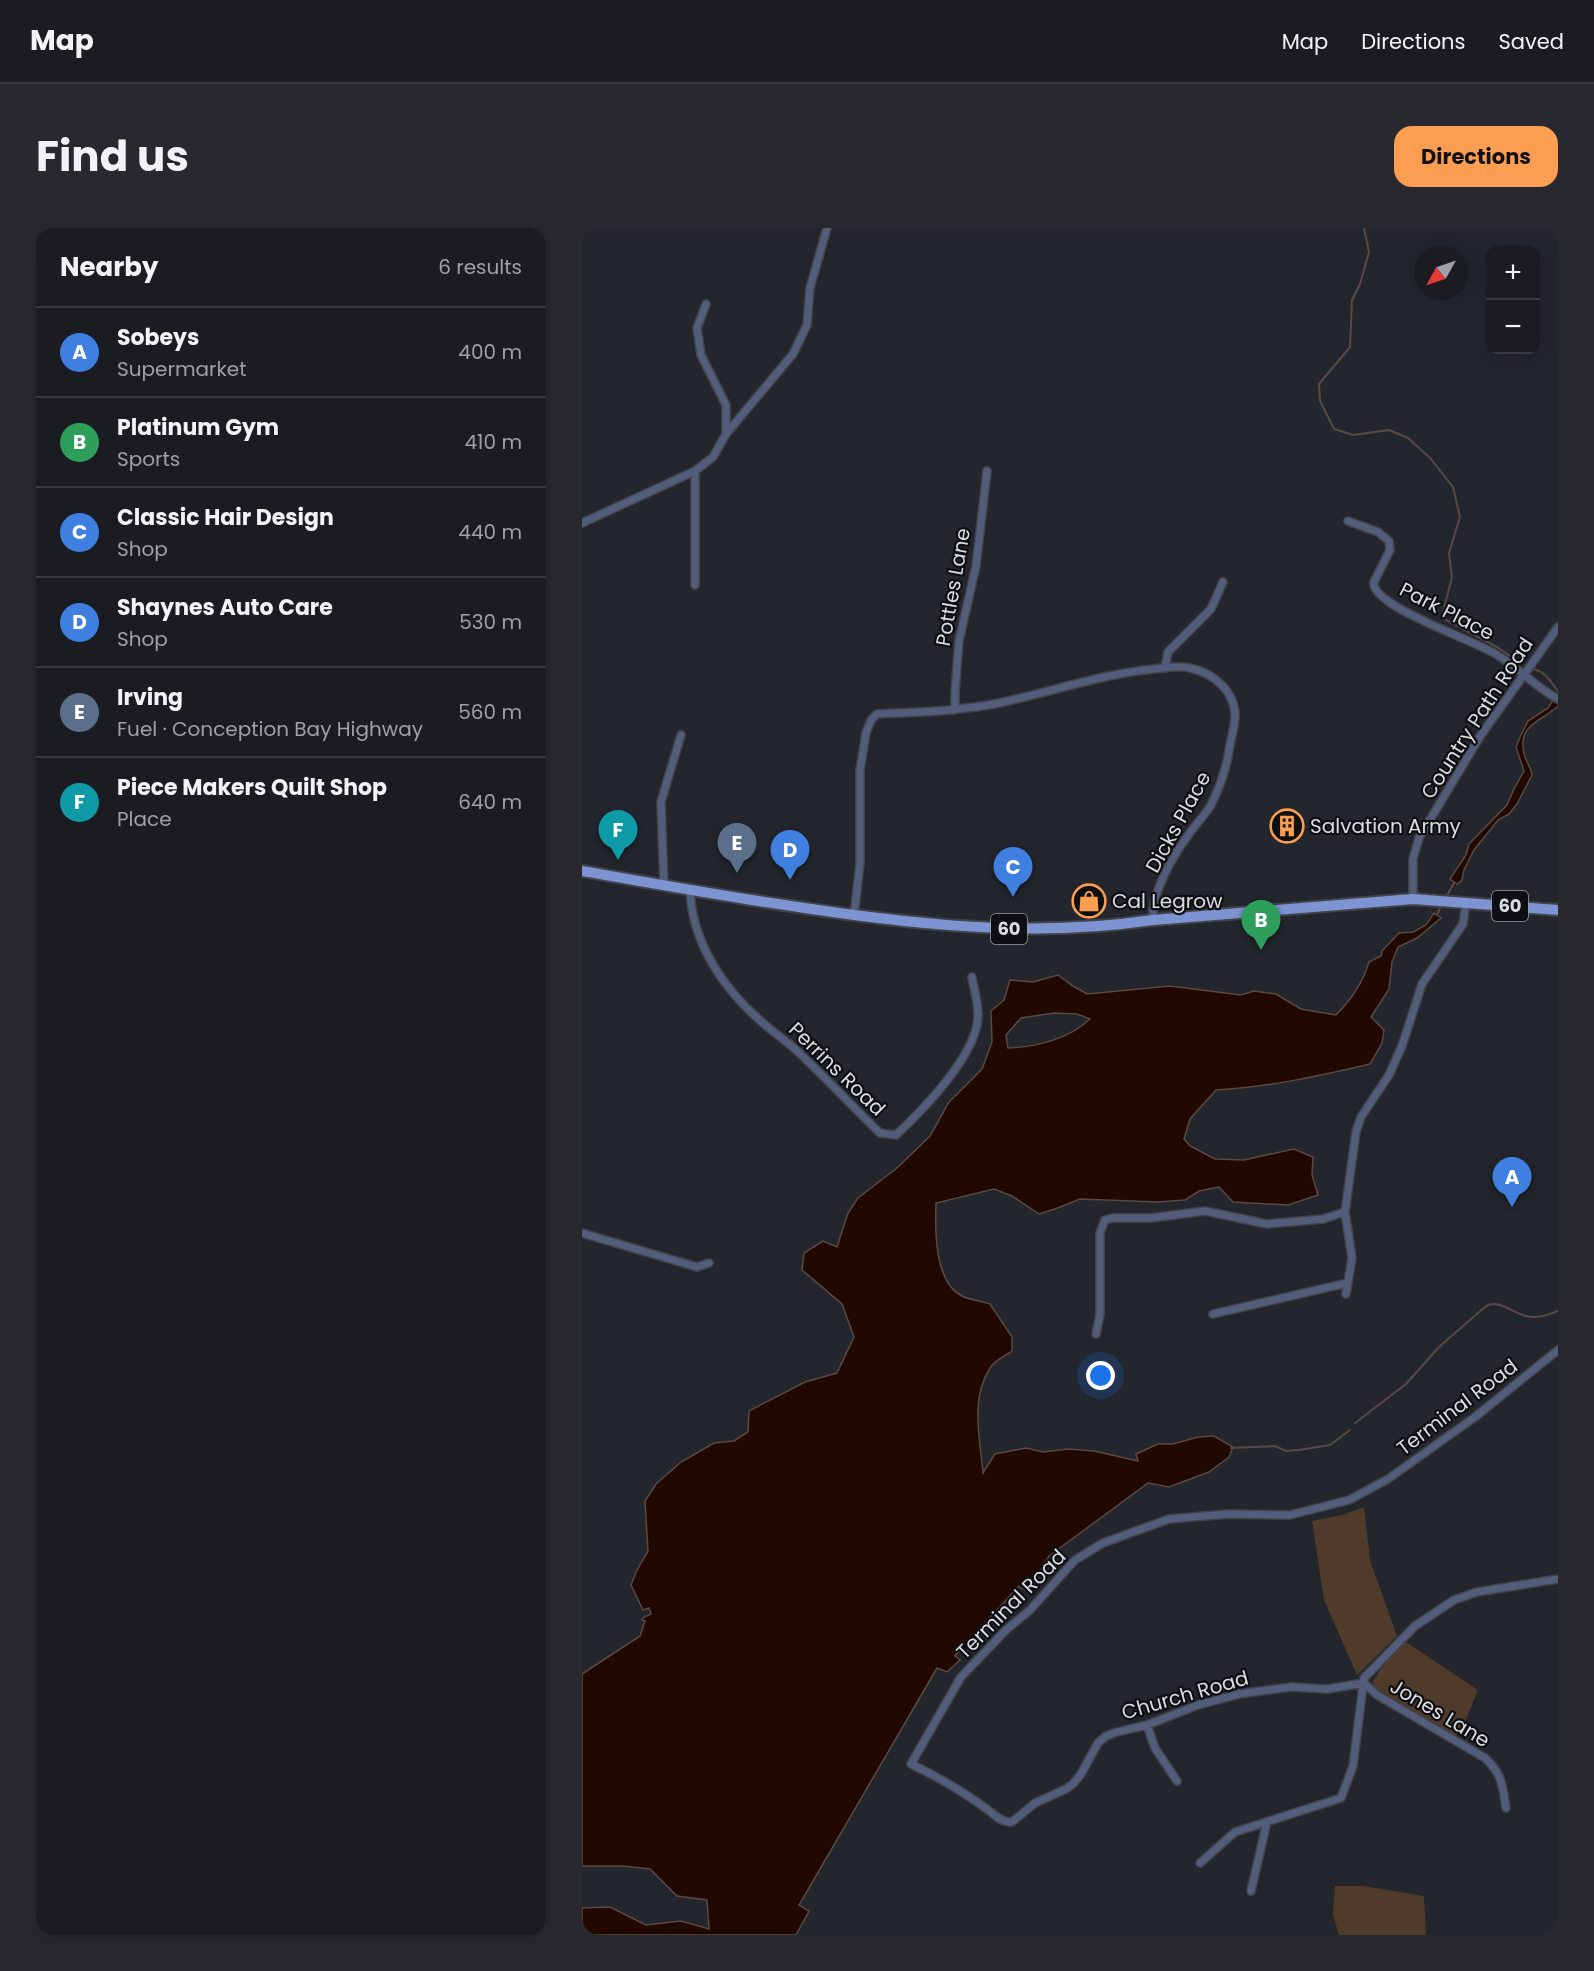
<!DOCTYPE html>
<html lang="en">
<head>
<meta charset="utf-8">
<style>
	body { margin:0; font-family:Poppins,sans-serif; background:#27292f; color:#f1f3f6 }
	.controls { position:absolute; right:18px; top:18px; display:grid; overflow:hidden; border-radius:12px; box-shadow:0 3px 15px #0003 }
	.controls button { width:54px; height:54px; display:grid; place-items:center; padding:0; border:0; border-bottom:2px solid #383a40; background:#1a1c22; color:#f1f3f6; font:30px sans-serif }
	.compass { position:absolute; left:832px; top:18px; width:54px; height:54px; border-radius:50%; background:#1a1c22; box-shadow:0 3px 15px #0003; rotate:230deg }
	.you { position:absolute; left:519px; top:1148px; width:21px; height:21px; margin:-15px; border:4px solid #fff; border-radius:50%; background:#1a73e8; box-shadow:0 0 0 9px #1a73e833 }
	.badge { display:grid; place-items:center; width:39px; height:39px; border-radius:50%; background:#fc9e52; color:#fff; font-size:20px; font-weight:700 }
	.pin { position:absolute; translate:-50% -50px; filter:drop-shadow(0 2px 3px #0008) }
	.pin::after { content:''; position:absolute; top:32px; width:21px; height:18px; background:inherit; clip-path:polygon(0 0,100% 0,50% 100%) }
	.list { margin:0; padding:0; list-style:none }
	h2 { display:flex; justify-content:space-between; align-items:center; height:78px; margin:0; padding:0 24px; font-size:26px }
	h2 small { font-size:20px; font-weight:400; color:#9fa1a5 }
	.list li { display:grid; grid-template-columns:39px 1fr auto; gap:18px; align-items:center; box-sizing:border-box; height:90px; padding:0 24px; border-top:2px solid #383a40 }
	.list b { display:block; font-size:22px; white-space:nowrap }
	.list p { margin:0; font-size:20px; white-space:nowrap; color:#9fa1a5 }
	.list em { font-size:20px; font-style:normal; color:#9fa1a5 }
	.map { position:relative; flex:none; width:976px; height:1707px; overflow:hidden; border-radius:18px }
	header { display:flex; align-items:center; gap:36px; box-sizing:border-box; height:84px; padding:0 30px; background:#1a1c22; border-bottom:2px solid #383a40 }
	header strong { font-size:28px }
	nav { display:flex; gap:33px; margin-inline-start:auto; font-size:21px }
	.intro { display:flex; align-items:center; justify-content:space-between; box-sizing:border-box; height:144px; padding:0 36px }
	h1 { margin:0; font-size:42px }
	.button { padding:15px 27px; border-radius:18px; background:#fc9e52; color:#111; font-size:21px; font-weight:700 }
	main { display:flex; gap:36px; padding:0 36px }
	aside { flex:1; background:#1a1c22; border-radius:18px; box-shadow:0 3px 15px #0003 }
	.map>svg:first-child { display:block }
</style>
</head>
<body>
<header>
<strong>Map</strong>
<nav><a>Map</a><a>Directions</a><a>Saved</a></nav>
</header>
<div class="intro"><h1>Find us</h1><a class="button">Directions</a></div>
<main>
<aside>
<h2>Nearby<small>6 results</small></h2>
<ul class="list">
<li><span class="badge" style="background:#3f7fe0">A</span><div><b>Sobeys</b><p>Supermarket</p></div><em>400 m</em></li>
<li><span class="badge" style="background:#2e9e5b">B</span><div><b>Platinum Gym</b><p>Sports</p></div><em>410 m</em></li>
<li><span class="badge" style="background:#3f7fe0">C</span><div><b>Classic Hair Design</b><p>Shop</p></div><em>440 m</em></li>
<li><span class="badge" style="background:#3f7fe0">D</span><div><b>Shaynes Auto Care</b><p>Shop</p></div><em>530 m</em></li>
<li><span class="badge" style="background:#5c6f8a">E</span><div><b>Irving</b><p>Fuel · Conception Bay Highway</p></div><em>560 m</em></li>
<li><span class="badge" style="background:#0f9aa8">F</span><div><b>Piece Makers Quilt Shop</b><p>Place</p></div><em>640 m</em></li>
</ul>
</aside>
<div class="map">
<svg width="976" height="1707" viewBox="0 0 976 1707">
	<rect width="100%" height="100%" fill="#23262d"/>
	<path fill="#503a29" d="M 782,1279 L 788,1332 L 815,1408 L 775,1447 L 742,1372 L 730,1293 L 760,1287 Z
		M 824,1414 L 896,1462 L 882,1496 L 874,1508 L 838,1489 L 792,1459 L 791,1454 L 800,1438 Z
		M 753,1658 L 782,1658 L 842,1668 L 844,1707 L 757,1707 L 751,1687 Z"/>
	<path fill="#220900" stroke="#5a4944" stroke-width="1.5" fill-rule="evenodd" d="M 976,465 L 976,478 C 959,494 933,497 943,529 C 945,535 949,540 950,547 L 935,576 L 927,586 L 916,592 L 892,622 L 882,642 L 880,652 L 875,656 L 868,651 L 884,627 L 887,616 L 925,577 L 932,561 L 942,543 L 934,519 L 939,507 L 946,493 L 966,480 Z
		M 852,685 L 859,690 L 835,710 L 816,719 L 810,734 L 807,761 L 789,789 L 802,802 L 800,815 L 788,836 C 737,848 687,859 634,862 L 608,891 L 602,911 L 608,918 L 633,931 L 662,932 L 712,921 L 731,929 L 730,947 L 736,967 L 706,977 L 651,974 L 637,959 L 617,963 L 603,972 L 576,974 L 498,971 L 473,981 L 457,986 L 430,968 L 412,961 L 354,975 C 353,1001 352,1054 380,1068 C 388,1072 400,1073 408,1076 L 430,1109 L 430,1123 C 423,1128 412,1133 408,1140 C 388,1171 398,1211 401,1245 L 413,1226 L 444,1220 L 461,1224 L 486,1221 L 512,1223 L 556,1233 L 554,1226 L 576,1216 L 591,1216 L 616,1209 L 632,1208 L 651,1219 L 647,1229 L 627,1244 L 587,1259 L 566,1255 L 467,1328 L 454,1350 L 443,1362 L 437,1358 L 403,1395 L 407,1398 L 384,1423 L 379,1421 L 373,1428 L 378,1432 L 365,1444 L 355,1440 L 217,1677 L 227,1683 L 214,1707 L 0,1707 L 0,1680 L 28,1679 L 64,1697 L 99,1693 L 127,1701 L 125,1672 L 95,1668 L 68,1641 L 41,1638 L 0,1638 L 0,1446 L 58,1408 L 63,1393 L 60,1392 L 62,1389 L 69,1386 L 67,1380 L 61,1382 L 49,1357 L 54,1344 L 66,1323 L 63,1273 L 74,1256 L 99,1234 L 132,1215 L 152,1213 L 166,1204 L 167,1183 L 223,1154 L 255,1145 L 272,1109 L 260,1076 L 220,1042 L 222,1025 L 241,1013 L 255,1019 L 266,985 L 276,970 L 315,940 L 348,908 L 367,874 L 400,841 L 410,814 L 409,783 L 422,772 L 428,752 L 451,754 L 476,747 L 491,758 L 505,766 L 588,758 L 659,767 L 672,763 L 694,766 L 719,781 L 754,787 C 768,773 781,754 787,734 L 799,728 L 800,723 L 817,705 L 831,704 L 844,697 ZM 472,785 L 495,786 L 508,791 C 487,811 454,819 426,820 L 424,807 L 439,790 Z"/>
	<g fill="none" stroke-linecap="round" stroke-linejoin="round">
		<path stroke="#5a4944" stroke-width="2" d="M 782,0 L 787,24 L 778,56 L 770,72 L 768,119 L 737,156 L 738,173 L 752,201 L 771,207 L 807,202 L 826,210 L 849,231 L 871,259 L 878,289 L 867,325 L 870,349 L 860,388 L 864,392 L 915,419 L 937,434
			M 952,441 C 965,445 968,453 976,463
			M 863,671 L 872,655
			M 855,687 L 859,678
			M 773,1195 L 824,1156 L 857,1119 L 904,1078 C 918,1071 930,1085 944,1088 C 955,1091 965,1087 976,1083
			M 649,1220 L 693,1218 L 704,1223 L 717,1222 L 748,1217 L 768,1202"/>
		<g stroke="#40434a" stroke-width="10">
			<path id="street" d="M 124,76 L 115,100 L 119,127 L 144,177 L 144,206
				M 113,243 L 113,357
				M 766,293 L 796,304 L 807,313 L 808,322 L 792,354 C 789,367 825,385 836,390 C 861,403 887,412 912,425 C 935,438 953,459 976,471
				M 0,295 L 113,243 L 131,229 L 144,206 L 211,126 L 225,97 L 228,60 L 245,0
				M 583,440 L 586,424 L 629,381 L 641,354
				M 373,482 L 373,464 L 377,413 L 394,338 L 405,243
				M 82,658 L 79,574 L 99,507
				M 108,662 C 110,715 142,762 181,795 C 191,804 203,812 213,821 C 242,848 269,877 298,905 L 314,907 C 341,882 397,825 396,786 C 396,774 392,761 390,749
				M 831,671 L 831,631 L 837,610 L 899,507 L 976,399
				M 272,688 L 278,635 L 278,542 L 284,505 L 289,492 L 295,486 C 336,484 377,483 417,475 C 469,464 519,446 572,441 C 584,440 597,437 608,440 C 632,445 654,464 653,490 C 652,499 650,508 648,517 C 645,538 639,557 629,577 C 623,587 614,596 607,606 C 592,626 568,667 571,692
				M 0,1005 L 115,1039 L 127,1035
				M 764,1066 L 770,1030 L 763,984 L 774,904 L 779,889 L 807,847 L 820,818 L 840,756 L 881,696 L 884,674
				M 631,1086 L 765,1055
				M 514,1106 L 518,1086 L 518,1005 L 523,992 L 531,990 L 569,990 L 623,983 L 685,996 L 741,991 L 763,984
				M 782,1455 L 745,1461 L 709,1459 L 657,1466 L 616,1477 L 565,1497 L 535,1504 L 524,1508 L 516,1515 L 499,1546 L 491,1556 L 484,1561 L 453,1575 L 430,1594 C 420,1595 413,1587 406,1582 C 382,1564 356,1549 329,1536 L 379,1449 L 424,1402 L 448,1382 L 493,1332 L 521,1315 L 587,1291 L 646,1286 L 708,1287 L 767,1272 L 806,1251 L 893,1189 L 976,1122
				M 782,1455 L 795,1467 L 903,1530 C 921,1547 920,1557 924,1580
				M 565,1497 L 573,1520 L 595,1553
				M 618,1635 L 653,1604 L 759,1570 L 771,1538 L 782,1450 L 833,1398 L 872,1372 L 895,1364 L 976,1351
				M 669,1663 L 685,1594"/>
		</g>
		<g stroke="#40434a" stroke-width="14">
			<path id="primary" d="M 0,643 C 57,653 113,663 170,672 C 305,693 435,712 571,692 L 831,671 L 976,682"/>
		</g>
		<use href="#street" stroke="#535d7b" stroke-width="7"/>
		<use href="#primary" stroke="#7e93d1" stroke-width="10"/>
	</g>
	<defs>
		<g id="building-ring" transform="scale(1.725)"><circle r="9.5" fill="#0e0f12" stroke="#fc9e52" stroke-width="1.5"/><path d="M-4-6H4V6H1V3H-1V6H-4ZM-2.5-4.3h1.7v1.8h-1.7ZM.8-4.3h1.7v1.8H.8ZM-2.5-1h1.7V.8h-1.7ZM.8-1h1.7V.8H.8Z" fill="#fc9e52"/></g>
		<g id="shop-ring" transform="scale(1.725)"><circle r="9.5" fill="#0e0f12" stroke="#fc9e52" stroke-width="1.5"/><path d="M-5-2.5h2.3a2.7 3.5 0 0 1 5.4 0H5L5.5 6h-11ZM-1.5-2.5h3a1.5 2.3 0 0 0-3 0Z" fill="#fc9e52"/></g>
	</defs>
	<g fill-rule="evenodd">
		<use href="#building-ring" x="705" y="598"/>
		<use href="#shop-ring" x="507" y="673"/>
	</g>
	<g text-anchor="middle" stroke-width="4.5" stroke-linejoin="round" paint-order="stroke">
		<g fill="#0e0f12" stroke="#9e9fa3" stroke-width="1.5">
			<rect x="910" y="663" width="36" height="30" rx="4.5"/>
			<rect x="409" y="686" width="36" height="30" rx="4.5"/>
		</g>
		<g font-size="18" font-weight="bold" fill="#dbdde1">
			<text x="928" y="684">60</text>
			<text x="427" y="707">60</text>
		</g>
		<g font-size="20" fill="#dbdde1" stroke="#0e0f12">
			<text transform="translate(371 359) rotate(-80)" y="7">Pottles Lane</text>
			<text transform="translate(865 383) rotate(27)" y="7">Park Place</text>
			<text transform="translate(895 490) rotate(-57)" y="7">Country Path Road</text>
			<text transform="translate(596 594) rotate(-61)" y="7">Dicks Place</text>
			<text transform="translate(255 841) rotate(44)" y="7">Perrins Road</text>
			<text transform="translate(875 1179) rotate(-37)" y="7">Terminal Road</text>
			<text transform="translate(429 1376) rotate(-45)" y="7">Terminal Road</text>
			<text transform="translate(603 1467) rotate(-16)" y="7">Church Road</text>
			<text transform="translate(858 1485) rotate(31)" y="7">Jones Lane</text>
		</g>
		<g font-size="20" fill="#dbdde1" stroke="#0e0f12" text-anchor="start">
			<text x="728" y="605">Salvation Army</text>
			<text x="530" y="680">Cal Legrow</text>
		</g>
	</g>
</svg>
<div class="controls">
<button>+</button>
<button>−</button>
</div>
<svg class="compass" viewBox="-18 -18 36 36"><path d="M0-13l5 13h-10z" fill="#e53935"/><path d="M0 13l5-13h-10z" fill="#9fa1a5"/></svg>
<div class="you"></div>
<div class="pin badge" style="left:930px;top:979px;background:#3f7fe0">A</div>
<div class="pin badge" style="left:679px;top:722px;background:#2e9e5b">B</div>
<div class="pin badge" style="left:431px;top:669px;background:#3f7fe0">C</div>
<div class="pin badge" style="left:208px;top:652px;background:#3f7fe0">D</div>
<div class="pin badge" style="left:155px;top:645px;background:#5c6f8a">E</div>
<div class="pin badge" style="left:36px;top:632px;background:#0f9aa8">F</div>
</div>
</main>
</body>
</html>
